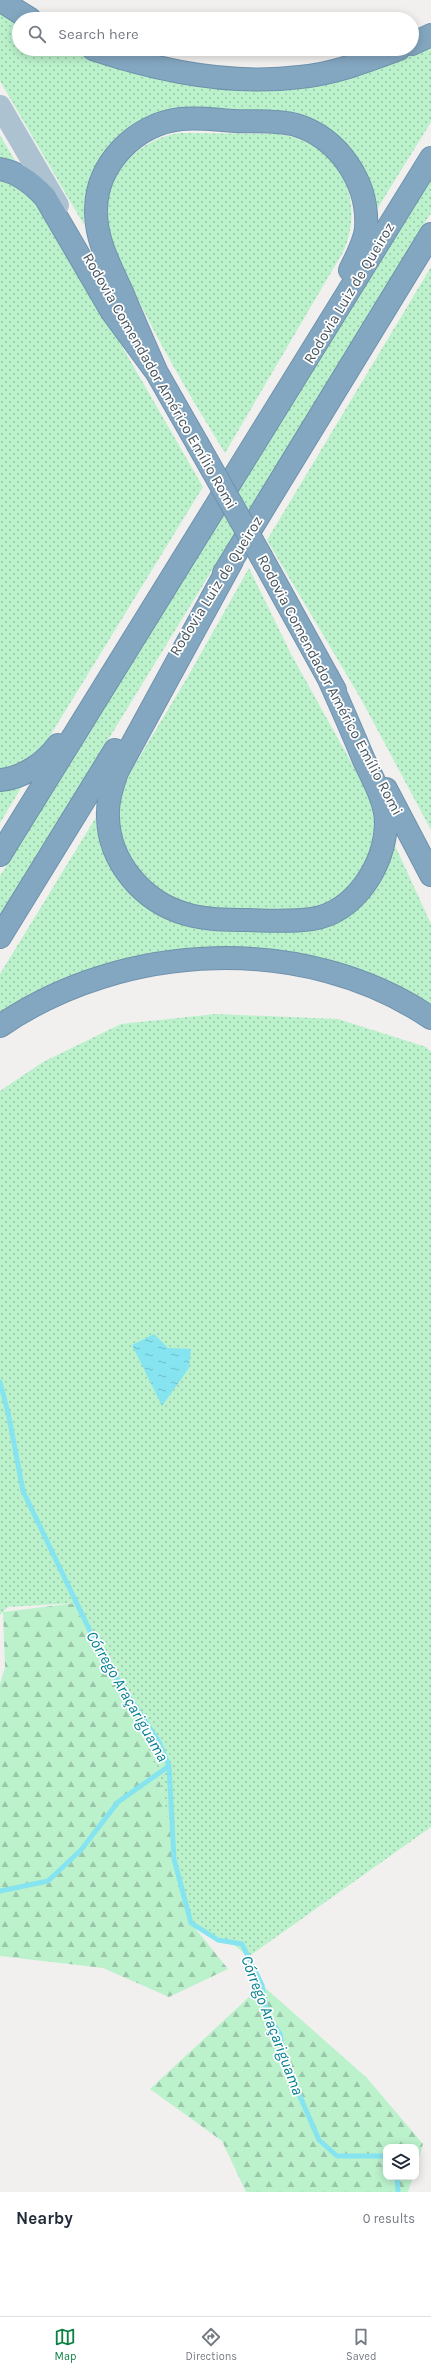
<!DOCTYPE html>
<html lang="en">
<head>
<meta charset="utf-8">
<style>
	body { margin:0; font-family:Karla,sans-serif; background:#f2f2f3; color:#1f2937 }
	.controls { position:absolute; right:12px; bottom:12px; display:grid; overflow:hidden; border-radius:8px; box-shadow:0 2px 10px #0003 }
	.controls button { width:36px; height:36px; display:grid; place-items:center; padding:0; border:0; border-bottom:1px solid #e0e1e3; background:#fff; color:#1f2937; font:20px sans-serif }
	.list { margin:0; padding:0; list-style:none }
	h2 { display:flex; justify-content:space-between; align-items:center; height:52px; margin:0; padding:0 16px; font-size:17px }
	h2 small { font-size:13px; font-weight:400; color:#747a83 }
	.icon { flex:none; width:22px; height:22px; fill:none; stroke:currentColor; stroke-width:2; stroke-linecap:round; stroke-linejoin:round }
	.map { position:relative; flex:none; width:431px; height:2192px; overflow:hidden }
	.search { position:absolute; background:#fff; box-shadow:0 2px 10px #0003; left:12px; right:12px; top:12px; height:44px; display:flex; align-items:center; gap:10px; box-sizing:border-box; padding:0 14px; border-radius:22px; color:#747a83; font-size:15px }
	.sheet { height:124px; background:#fff }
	nav { display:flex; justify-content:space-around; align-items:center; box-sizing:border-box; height:56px; border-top:1px solid #e0e1e3; background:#fff; font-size:11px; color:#747a83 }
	nav a { display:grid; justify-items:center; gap:2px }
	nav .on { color:#0b8043 }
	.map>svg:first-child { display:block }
</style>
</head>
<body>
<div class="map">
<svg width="431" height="2192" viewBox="0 0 431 2192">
	<defs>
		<pattern id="grass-dots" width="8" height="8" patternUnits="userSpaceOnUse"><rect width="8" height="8" fill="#bbf2cc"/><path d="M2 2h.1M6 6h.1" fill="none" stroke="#9ac7a9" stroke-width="1.8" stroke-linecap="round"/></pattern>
		<pattern id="forest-firs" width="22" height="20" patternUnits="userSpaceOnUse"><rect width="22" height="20" fill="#bbf2cc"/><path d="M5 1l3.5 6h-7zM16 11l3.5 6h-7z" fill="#9ac7a9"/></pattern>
		<pattern id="water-ripples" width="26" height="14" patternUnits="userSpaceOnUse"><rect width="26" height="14" fill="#86e4f1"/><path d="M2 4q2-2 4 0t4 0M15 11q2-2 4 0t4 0" fill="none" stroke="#6fbcc6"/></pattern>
	</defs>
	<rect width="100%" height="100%" fill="#f2efef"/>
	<path fill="url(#grass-dots)" d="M 0,11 L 19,22 L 19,49 L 72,49 L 102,61 L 218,85 L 431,44 L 431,122 L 374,214 L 335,138 L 193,110 L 102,158 L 88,186 L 84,204 L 84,225 L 0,81 Z
		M 180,133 L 280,134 C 294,137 309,141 320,150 C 353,174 359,217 343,252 L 225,453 C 190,396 156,339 128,278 C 121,261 109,243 107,225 C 100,179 136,139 180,133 Z
		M 0,135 L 18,166 L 0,160 Z
		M 431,173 L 431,213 L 0,916 L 0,876 Z
		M 0,178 L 19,184 L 41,206 L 203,487 L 40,752 L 23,763 L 0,769 Z
		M 431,267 L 431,830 L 361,699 L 267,540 Z
		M 249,568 L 291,654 L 376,807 L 379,832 L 360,881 L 320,910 L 215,916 L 164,897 L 139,872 L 128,855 L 120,834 L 118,816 L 120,797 L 128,776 L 187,678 Z
		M 17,787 L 21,788 L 0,823 L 0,791 Z
		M 101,809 L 139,901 L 157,914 L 177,922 L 197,927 L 313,928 L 392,839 L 431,924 L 431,1010 L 417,1002 L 201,954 L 0,1020 L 0,974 Z
		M 216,1014 L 338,1019 L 426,1047 L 431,1052 L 431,1827 L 248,1957 L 231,1942 L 207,1933 L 191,1923 L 158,1774 L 76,1603 L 8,1607 L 0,1615 L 0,1091 L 43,1062 L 121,1024 Z"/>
	<path fill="url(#forest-firs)" d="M 76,1603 L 127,1694 L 158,1774 L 191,1923 L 228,1969 L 169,1997 L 103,1968 L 0,1956 L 0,1684 L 5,1667 L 3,1612 Z
		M 262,1985 L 367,2078 L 423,2144 L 416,2167 L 416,2147 L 386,2147 L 386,2177 L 413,2177 L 408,2192 L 246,2192 L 222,2141 L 150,2089 Z"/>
	<path fill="url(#water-ripples)" d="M 154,1334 L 168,1348 L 191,1349 L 189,1368 L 162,1406 L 132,1345 Z"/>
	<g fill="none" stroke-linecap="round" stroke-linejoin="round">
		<path stroke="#86e4f1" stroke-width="5" d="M 0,1382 L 9,1417 L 23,1491 L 102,1656 L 159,1742 L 169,1766 L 174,1859 L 191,1923 L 218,1940 L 242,1944 L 262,1985 L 267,2014 L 280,2034 L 285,2062 L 319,2140 L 337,2156 L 386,2156
			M 0,1891 L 48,1881 L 81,1850 L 118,1802 L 169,1766
			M 397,2177 L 398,2192"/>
		<g stroke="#6f92ad" stroke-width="24">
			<path id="highway" d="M 0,0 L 30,19
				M 412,44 L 431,35
				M 93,49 C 159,71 230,86 300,77 C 334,74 367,61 399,49
				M 0,169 C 19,172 33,184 45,197 L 112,312 L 157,373 L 197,443
				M 157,373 C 145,346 133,319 122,292 C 110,266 95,238 96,209 C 97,163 136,124 181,119 C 198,117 218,120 235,121 C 255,122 277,120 296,125 C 339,138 369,183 366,228 C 365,241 356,258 350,270
				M 262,558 L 335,690
				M 232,561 L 117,772 C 112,787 107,802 108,817 C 109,862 143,902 186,914 C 206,920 227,920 249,920 C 270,921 291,922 312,919 C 356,912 385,864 386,823 C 386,801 372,778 363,758 C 352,731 340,704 328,677
				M 224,573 L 431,234
				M 0,780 C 23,778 45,763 58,745
				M 386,789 L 431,875
				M 0,855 L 431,158
				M 0,937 L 115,750
				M 0,1026 C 124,941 305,933 431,1018"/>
		</g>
		<path stroke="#adc2d0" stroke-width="22" d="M 0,106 L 58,205"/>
		<use href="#highway" stroke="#84a7c1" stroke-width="22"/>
		<g stroke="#6f92ad" stroke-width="24" stroke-linecap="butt">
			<path id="highway-bridge" d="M 197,443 L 262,558"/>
		</g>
		<use href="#highway-bridge" stroke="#84a7c1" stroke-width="22"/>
	</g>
	<g text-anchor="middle" stroke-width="3.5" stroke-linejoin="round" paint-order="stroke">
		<g font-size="15" fill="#46555e" stroke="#fff">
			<text transform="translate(349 293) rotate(-59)" y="5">Rodovia Luiz de Queiroz</text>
			<text transform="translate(160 381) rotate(60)" y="5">Rodovia Comendador Américo Emílio Romi</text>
			<text transform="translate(216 586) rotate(-58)" y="5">Rodovia Luiz de Queiroz</text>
			<text transform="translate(330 685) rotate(62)" y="5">Rodovia Comendador Américo Emílio Romi</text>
		</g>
		<g font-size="16" font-style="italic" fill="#078193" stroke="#fff">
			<text transform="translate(128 1696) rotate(60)" y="6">Córrego Araçariguama</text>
			<text transform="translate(273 2025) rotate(69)" y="6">Córrego Araçariguama</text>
		</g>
	</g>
</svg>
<div class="controls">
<button><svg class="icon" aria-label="layers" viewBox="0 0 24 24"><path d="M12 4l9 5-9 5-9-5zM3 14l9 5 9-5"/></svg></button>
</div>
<div class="search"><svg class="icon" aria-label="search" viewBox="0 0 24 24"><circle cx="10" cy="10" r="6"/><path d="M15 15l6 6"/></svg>Search here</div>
</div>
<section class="sheet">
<h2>Nearby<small>0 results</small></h2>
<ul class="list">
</ul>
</section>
<nav>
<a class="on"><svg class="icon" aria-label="map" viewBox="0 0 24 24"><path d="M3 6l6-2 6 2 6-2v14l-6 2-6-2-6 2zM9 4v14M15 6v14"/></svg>Map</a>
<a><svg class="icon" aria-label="directions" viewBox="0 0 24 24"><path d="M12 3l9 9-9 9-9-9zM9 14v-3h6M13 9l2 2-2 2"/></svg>Directions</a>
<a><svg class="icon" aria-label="saved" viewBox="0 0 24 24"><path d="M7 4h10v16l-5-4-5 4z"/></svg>Saved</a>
</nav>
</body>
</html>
